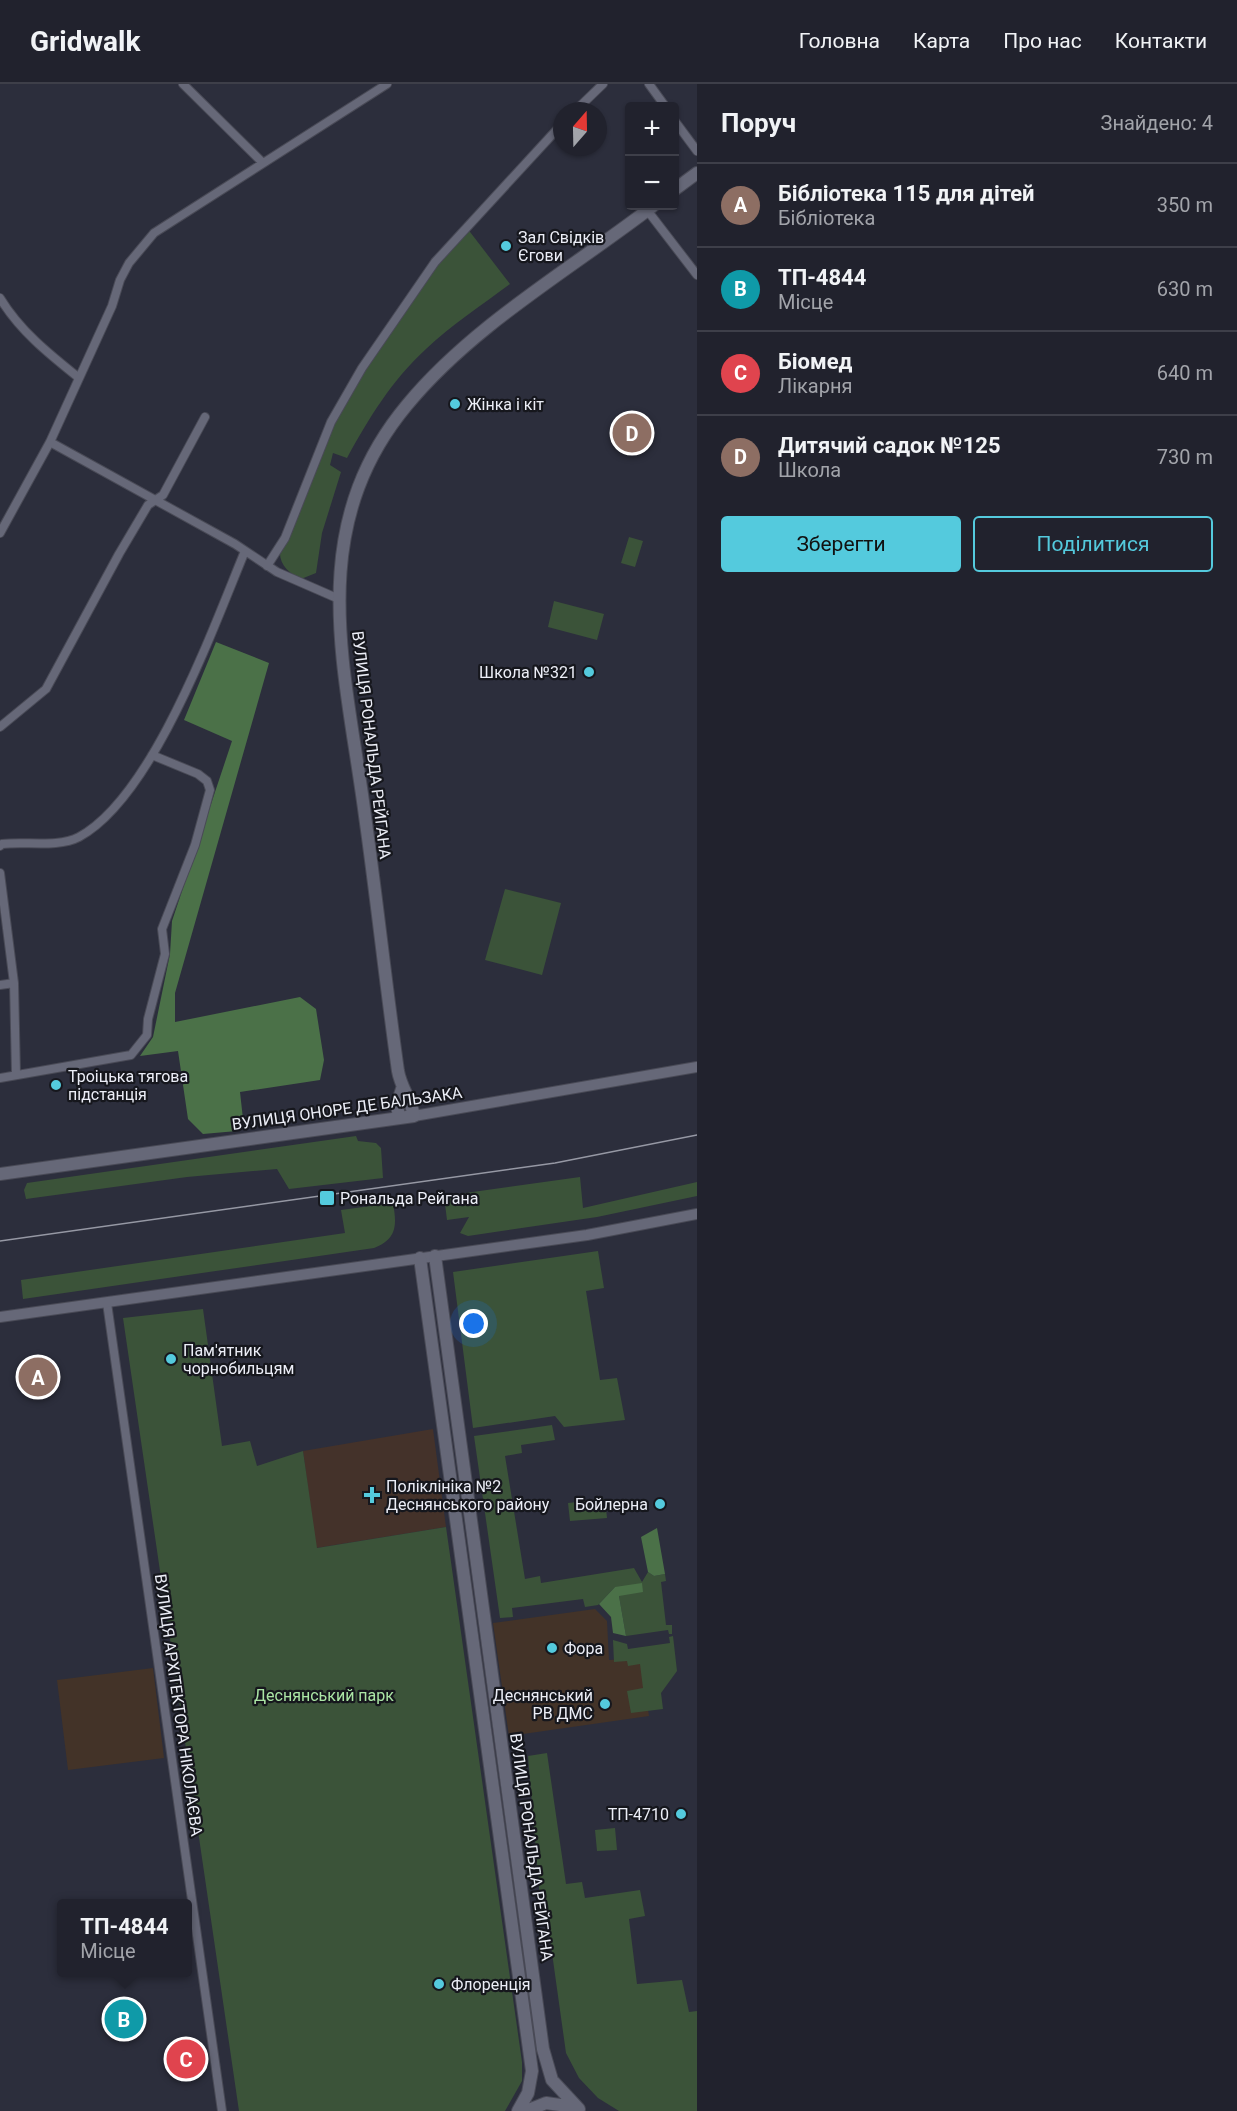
<!DOCTYPE html>
<html lang="uk">
<head>
<meta charset="utf-8">
<style>
	body { margin:0; font-family:Roboto,sans-serif; background:#2d2f39; color:#f1f3f6 }
	.controls { position:absolute; right:18px; top:18px; display:grid; overflow:hidden; border-radius:6px; box-shadow:0 2px 4px #0004 }
	.controls button { width:54px; height:54px; display:grid; place-items:center; padding:0; border:0; border-bottom:2px solid #3e3f49; background:#21222d; color:#f1f3f6; font:30px sans-serif }
	.compass { position:absolute; left:553px; top:18px; width:54px; height:54px; border-radius:50%; background:#21222d; box-shadow:0 2px 4px #0004; rotate:20deg }
	.you { position:absolute; left:474px; top:1240px; width:21px; height:21px; margin:-15px; border:4px solid #fff; border-radius:50%; background:#1a73e8; box-shadow:0 0 0 9px #1a73e833 }
	.badge { display:grid; place-items:center; width:39px; height:39px; border-radius:50%; background:#54cadd; color:#fff; font-size:20px; font-weight:700 }
	.pin { position:absolute; translate:-50% -50%; border:3px solid #fff; box-shadow:0 2px 6px #0006 }
	.popup { position:absolute; left:57px; top:1815px; width:135px; height:78px; box-sizing:border-box; display:grid; place-content:center; border-radius:6px; background:#21222d; filter:drop-shadow(0 2px 4px #0005); font-size:20px; white-space:nowrap; color:#a2a4aa }
	.popup b { font-size:22px; color:#f1f3f6 }
	.popup::after { content:''; position:absolute; left:50%; top:100%; margin-left:-12px; border:12px solid transparent; border-top-color:#21222d }
	.list { margin:0; padding:0; list-style:none }
	h2 { display:flex; justify-content:space-between; align-items:center; height:78px; margin:0; padding:0 24px; font-size:26px }
	h2 small { font-size:20px; font-weight:400; color:#a2a4aa }
	.list li { display:grid; grid-template-columns:39px 1fr auto; gap:18px; align-items:center; box-sizing:border-box; height:84px; padding:0 24px; border-top:2px solid #3e3f49 }
	.list b { display:block; font-size:22px; white-space:nowrap }
	.list p { margin:0; font-size:20px; white-space:nowrap; color:#a2a4aa }
	.list em { font-size:20px; font-style:normal; color:#a2a4aa }
	.actions { display:flex; gap:12px; padding:18px 24px }
	.actions a { flex:1; padding:14px 0; border:2px solid #54cadd; border-radius:6px; text-align:center; font-size:21px; color:#54cadd }
	.actions .main { background:#54cadd; color:#111 }
	.map { position:relative; flex:none; width:697px; height:2027px; overflow:hidden }
	header { display:flex; align-items:center; gap:36px; box-sizing:border-box; height:84px; padding:0 30px; background:#21222d; border-bottom:2px solid #3e3f49 }
	header strong { font-size:28px }
	nav { display:flex; gap:33px; margin-inline-start:auto; font-size:21px }
	main { display:flex }
	aside { flex:1; background:#21222d }
	.map>svg:first-child { display:block }
</style>
</head>
<body>
<header>
<strong>Gridwalk</strong>
<nav><a>Головна</a><a>Карта</a><a>Про нас</a><a>Контакти</a></nav>
</header>
<main>
<div class="map">
<svg width="697" height="2027" viewBox="0 0 697 2027">
	<rect width="100%" height="100%" fill="#2c2e3c"/>
	<path fill="#433328" d="M 595,1525 L 607,1537 L 609,1576 L 640,1574 L 649,1632 L 509,1652 L 493,1539 Z
		M 153,1584 L 164,1674 L 68,1686 L 57,1596 Z"/>
	<path fill="#44322a" d="M 433,1345 L 446,1443 L 316,1464 L 303,1367 Z"/>
	<path fill="#3b5339" d="M 467,144 L 510,200 C 482,221 451,241 426,265 C 392,296 369,334 347,374 L 333,369 L 330,381 L 341,388 L 322,449 L 316,489 L 301,495 C 290,490 279,481 280,467 L 333,338 L 363,285 L 437,179 Z
		M 629,453 L 643,457 L 635,483 L 621,479 Z
		M 554,517 L 604,530 L 597,556 L 548,543 Z
		M 505,805 L 561,819 L 542,891 L 485,876 Z
		M 356,1052 L 358,1057 L 376,1059 L 381,1064 L 383,1094 L 289,1105 L 277,1085 L 187,1093 L 26,1115 L 24,1106 L 27,1099 Z
		M 580,1093 L 583,1124 L 697,1098 L 697,1112 L 597,1133 L 468,1152 L 460,1149 L 469,1133 L 447,1136 L 444,1112 Z
		M 393,1119 C 397,1141 397,1155 374,1164 L 23,1215 L 21,1196 L 345,1149 L 341,1126 Z
		M 598,1167 L 604,1204 L 586,1207 L 600,1296 L 617,1294 L 625,1336 L 564,1343 L 555,1332 L 473,1344 L 453,1188 Z
		M 203,1225 L 222,1362 L 250,1357 L 257,1382 L 303,1367 L 317,1464 L 446,1443 L 522,1978 L 522,1997 L 505,2027 L 239,2027 L 123,1234 Z
		M 552,1341 L 555,1356 L 521,1361 L 522,1369 L 505,1372 L 525,1495 L 540,1492 L 541,1499 L 634,1484 L 642,1498 L 648,1488 L 654,1492 L 665,1490 L 666,1497 L 661,1498 L 666,1541 L 672,1541 L 672,1550 L 669,1550 L 668,1546 L 626,1552 L 619,1512 L 615,1503 L 598,1521 L 585,1523 L 583,1515 L 512,1524 L 513,1533 L 500,1534 L 474,1352 Z
		M 605,1415 L 607,1434 L 570,1437 L 568,1419 Z
		M 673,1552 L 677,1587 L 661,1609 L 663,1625 L 631,1629 L 627,1607 L 643,1604 L 640,1580 L 628,1582 L 627,1577 L 614,1578 L 613,1556 L 627,1560 L 628,1565 L 670,1559 L 669,1553 Z
		M 547,1669 L 566,1800 L 582,1798 L 585,1814 L 640,1806 L 645,1832 L 629,1835 L 637,1900 L 682,1896 L 689,1928 L 697,1927 L 697,2027 L 619,2027 L 598,2014 L 579,1994 L 566,1969 L 546,1826 L 540,1816 L 528,1672 Z
		M 615,1744 L 617,1766 L 597,1767 L 595,1746 Z"/>
	<path fill="#4b7148" d="M 216,558 L 269,579 L 175,909 L 175,938 L 300,913 L 316,925 L 324,976 L 320,996 L 240,1008 L 243,1035 L 237,1047 L 203,1050 L 188,1035 L 178,967 L 140,972 L 153,953 L 170,870 L 172,837 L 232,657 L 184,636 Z
		M 657,1444 L 665,1490 L 654,1492 L 648,1488 L 641,1453 Z
		M 642,1499 L 643,1508 L 619,1512 L 626,1552 L 613,1549 L 611,1533 L 599,1520 L 615,1503 Z"/>
	<g fill="none" stroke-linecap="round" stroke-linejoin="round">
		<g stroke="#494a56" stroke-width="10">
			<path id="minor" d="M 183,0 L 263,79
				M 649,0 L 665,22
				M 575,27 L 603,0
				M 674,36 L 697,67
				M 647,126 L 697,191
				M 0,214 C 20,247 49,270 79,294
				M 50,358 L 235,460 L 277,488 L 339,515
				M 0,449 L 50,358 L 112,222 L 120,196 L 129,179 L 154,149 L 387,0
				M 267,482 L 285,454 L 331,338 L 362,284 L 435,178 L 562,40
				M 0,643 L 46,605 L 119,470 L 148,421 L 163,411 L 205,333
				M 0,762 L 2,760 C 25,757 58,764 79,753 C 153,713 213,544 245,467
				M 0,789 L 14,899 L 16,990
				M 0,901 L 14,899
				M 0,994 L 131,971 L 147,951 L 148,935 L 165,870 L 162,845 L 195,761 L 210,706 L 207,697 L 198,690 L 152,671
				M 107,1219 L 222,2027"/>
		</g>
		<g stroke="#494a56" stroke-width="12">
			<path id="tertiary" d="M 414,1032 L 697,983
				M 0,1233 L 587,1151 L 697,1130"/>
		</g>
		<g stroke="#494a56" stroke-width="14">
			<path id="secondary" d="M 674,106 L 697,89
				M 399,1034 L 397,1020 L 402,1005
				M 0,1090 L 414,1032 C 411,1015 401,1004 398,987 C 386,902 377,817 365,732 C 346,586 302,447 407,321 C 473,241 571,185 653,122
				M 435,1172 L 543,1965 L 552,1996 L 579,2025
				M 420,1174 L 532,1987 L 528,2009 L 518,2027
				M 526,2027 L 546,2019 L 574,2023"/>
		</g>
		<use href="#minor" stroke="#666878" stroke-width="8"/>
		<use href="#tertiary" stroke="#666878" stroke-width="10"/>
		<use href="#secondary" stroke="#666878" stroke-width="12"/>
		<path stroke="#9698a4" stroke-width="1.5" d="M 0,1157 L 555,1079 L 697,1051"/>
	</g>
	<g fill="#54cadd" stroke="#16171d" stroke-width="2">
		<circle cx="506" cy="162" r="6"/>
		<circle cx="455" cy="320" r="6"/>
		<circle cx="589" cy="588" r="6"/>
		<circle cx="56" cy="1001" r="6"/>
		<rect x="319" y="1106" width="16" height="16" rx="3"/>
		<circle cx="171" cy="1275" r="6"/>
		<path d="M369 1402h6v6h6v6h-6v6h-6v-6h-6v-6h6z"/>
		<circle cx="660" cy="1420" r="6"/>
		<circle cx="552" cy="1564" r="6"/>
		<circle cx="605" cy="1620" r="6"/>
		<circle cx="681" cy="1730" r="6"/>
		<circle cx="439" cy="1900" r="6"/>
	</g>
	<g text-anchor="middle" stroke-width="4.5" stroke-linejoin="round" paint-order="stroke">
		<g font-size="16" fill="#eceef7" stroke="#16171d" text-anchor="start">
			<text x="518" y="159">Зал Свідків<tspan x="518" dy="18">Єгови</tspan></text>
			<text x="467" y="326">Жінка і кіт</text>
			<text x="577" y="594" text-anchor="end">Школа №321</text>
			<text x="68" y="998">Троiцька тягова<tspan x="68" dy="18">пiдстанцiя</tspan></text>
			<text x="340" y="1120">Рональда Рейгана</text>
			<text x="183" y="1272">Пам'ятник<tspan x="183" dy="18">чорнобильцям</tspan></text>
			<text x="386" y="1408">Поліклініка №2<tspan x="386" dy="18">Деснянського району</tspan></text>
			<text x="648" y="1426" text-anchor="end">Бойлерна</text>
			<text x="564" y="1570">Фора</text>
			<text x="593" y="1617" text-anchor="end">Деснянський<tspan x="593" dy="18">РВ ДМС</tspan></text>
			<text x="669" y="1736" text-anchor="end">ТП-4710</text>
			<text x="451" y="1906">Флоренція</text>
		</g>
		<g font-size="16" fill="#eceef7" stroke="#16171d">
			<text transform="translate(372 661) rotate(83)" y="6">ВУЛИЦЯ РОНАЛЬДА РЕЙГАНА</text>
			<text transform="translate(347 1024) rotate(-8)" y="6">ВУЛИЦЯ ОНОРЕ ДЕ БАЛЬЗАКА</text>
			<text transform="translate(179 1621) rotate(82)" y="6">ВУЛИЦЯ АРХІТЕКТОРА НІКОЛАЄВА</text>
			<text transform="translate(532 1763) rotate(82)" y="6">ВУЛИЦЯ РОНАЛЬДА РЕЙГАНА</text>
		</g>
		<g font-size="16" fill="#abe6a5" stroke="#16171d">
			<text x="324" y="1617">Деснянський парк</text>
		</g>
	</g>
</svg>
<div class="controls">
<button>+</button>
<button>−</button>
</div>
<svg class="compass" viewBox="-18 -18 36 36"><path d="M0-13l5 13h-10z" fill="#e53935"/><path d="M0 13l5-13h-10z" fill="#a2a4aa"/></svg>
<div class="you"></div>
<div class="pin badge" style="left:38px;top:1293px;background:#8d6e63">A</div>
<div class="pin badge" style="left:124px;top:1935px;background:#0f9aa8">B</div>
<div class="popup"><b>ТП-4844</b>Місце</div>
<div class="pin badge" style="left:186px;top:1975px;background:#e0444e">C</div>
<div class="pin badge" style="left:632px;top:349px;background:#8d6e63">D</div>
</div>
<aside>
<h2>Поруч<small>Знайдено: 4</small></h2>
<ul class="list">
<li><span class="badge" style="background:#8d6e63">A</span><div><b>Бібліотека 115 для дітей</b><p>Бібліотека</p></div><em>350 m</em></li>
<li><span class="badge" style="background:#0f9aa8">B</span><div><b>ТП-4844</b><p>Місце</p></div><em>630 m</em></li>
<li><span class="badge" style="background:#e0444e">C</span><div><b>Біомед</b><p>Лікарня</p></div><em>640 m</em></li>
<li><span class="badge" style="background:#8d6e63">D</span><div><b>Дитячий садок №125</b><p>Школа</p></div><em>730 m</em></li>
</ul>
<div class="actions"><a class="main">Зберегти</a><a>Поділитися</a></div>
</aside>
</main>
</body>
</html>
